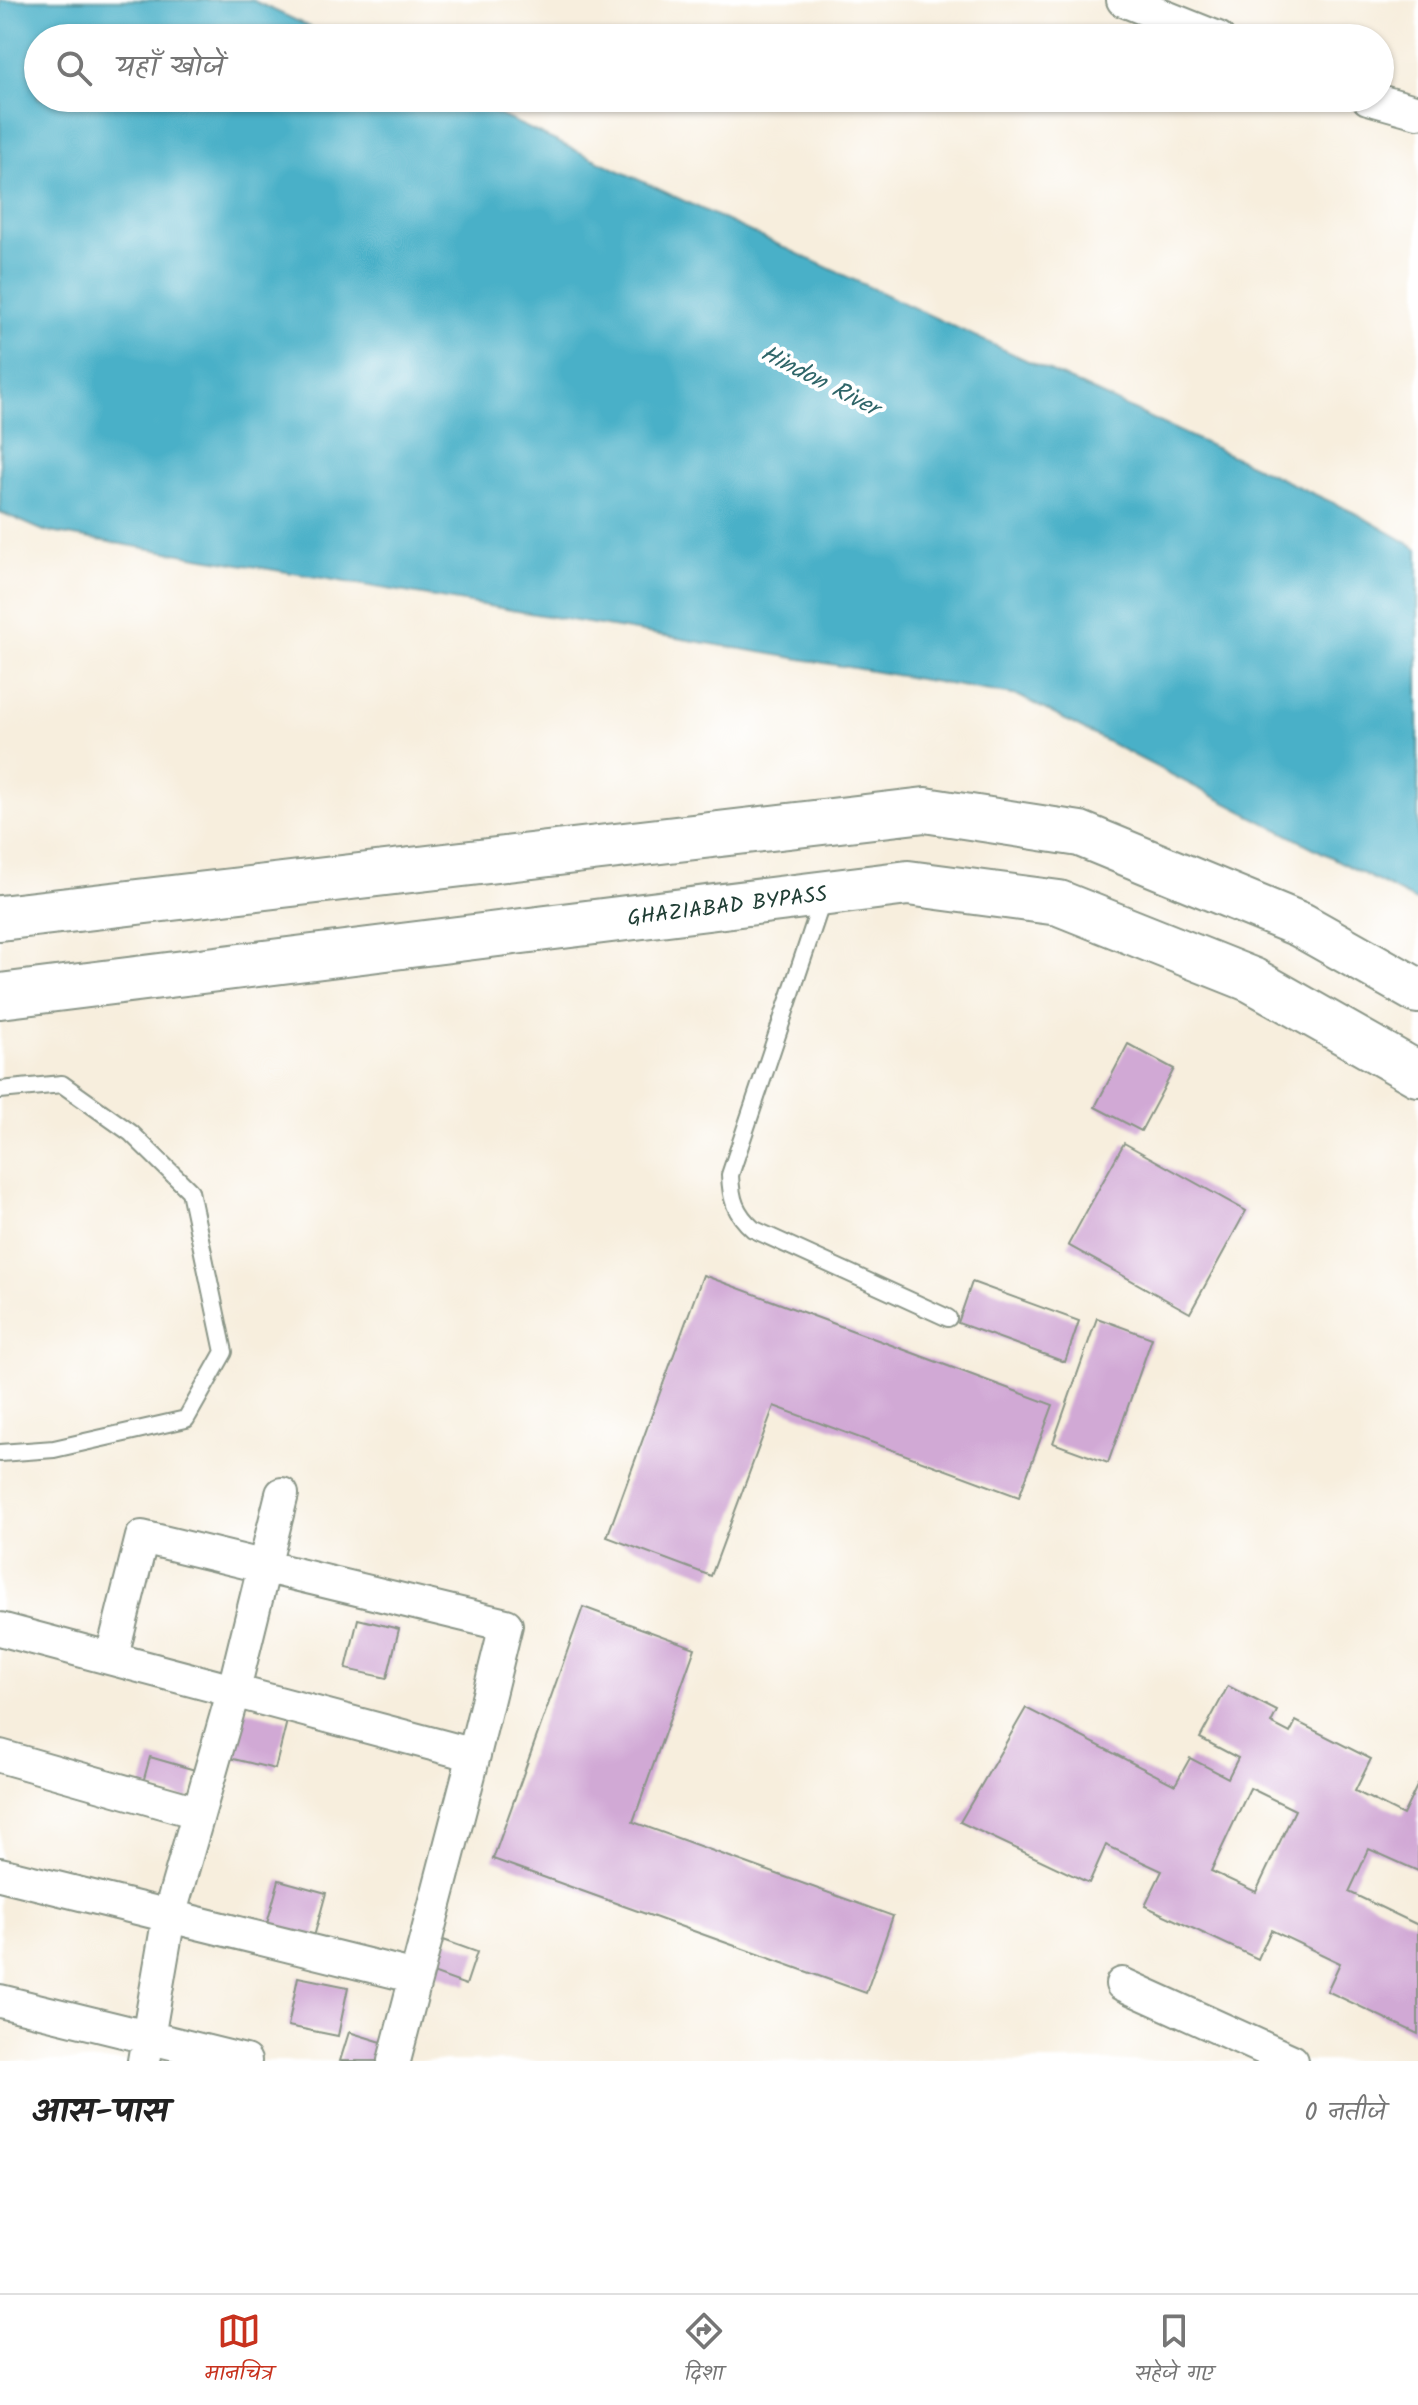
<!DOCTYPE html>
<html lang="hi">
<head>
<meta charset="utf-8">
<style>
	body { margin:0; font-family:Kalam,"Playpen Sans Deva",sans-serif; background:#f2f2f2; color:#222 }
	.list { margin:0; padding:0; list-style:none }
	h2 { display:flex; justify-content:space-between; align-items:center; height:104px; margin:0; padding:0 32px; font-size:34px }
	h2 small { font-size:26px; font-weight:400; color:#767676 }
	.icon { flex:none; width:44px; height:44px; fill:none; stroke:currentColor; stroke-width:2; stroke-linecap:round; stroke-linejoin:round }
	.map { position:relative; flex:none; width:1418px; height:2061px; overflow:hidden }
	.search { position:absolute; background:#fff; box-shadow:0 2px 6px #0004; left:24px; right:24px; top:24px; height:88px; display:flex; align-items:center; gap:20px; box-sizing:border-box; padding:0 28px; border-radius:44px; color:#767676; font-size:30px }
	.sheet { height:232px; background:#fff }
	nav { display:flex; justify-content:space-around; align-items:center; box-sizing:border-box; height:112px; border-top:2px solid #e0e0e0; background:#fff; font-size:22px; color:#767676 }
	nav a { display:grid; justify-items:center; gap:4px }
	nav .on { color:#c8321e }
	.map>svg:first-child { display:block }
</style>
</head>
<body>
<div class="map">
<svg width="1418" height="2061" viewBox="0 0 1418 2061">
	<rect width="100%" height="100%" fill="#fff"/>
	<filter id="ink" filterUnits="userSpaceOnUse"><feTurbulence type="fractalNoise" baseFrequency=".0125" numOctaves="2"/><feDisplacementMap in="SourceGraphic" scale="16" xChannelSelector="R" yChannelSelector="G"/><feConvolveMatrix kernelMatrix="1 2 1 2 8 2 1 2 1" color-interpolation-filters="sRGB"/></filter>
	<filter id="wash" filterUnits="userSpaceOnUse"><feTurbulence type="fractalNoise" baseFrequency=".006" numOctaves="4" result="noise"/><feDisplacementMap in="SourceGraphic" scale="32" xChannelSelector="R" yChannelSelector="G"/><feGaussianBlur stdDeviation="1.8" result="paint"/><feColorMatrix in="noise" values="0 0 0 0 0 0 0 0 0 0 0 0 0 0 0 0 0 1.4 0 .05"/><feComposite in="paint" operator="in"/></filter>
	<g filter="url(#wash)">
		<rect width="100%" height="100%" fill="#f7eedd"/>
		<path fill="#49b0c8" stroke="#34767e" stroke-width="2" d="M 0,0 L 252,0 L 334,38 L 38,38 L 38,98 L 463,98 L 1357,514 L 1418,549 L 1418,902 L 1019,696 L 44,531 L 0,512 Z"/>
		<g id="blocks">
			<path fill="#d1a9d5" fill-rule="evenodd" d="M 1128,1044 L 1174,1069 L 1141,1131 L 1095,1107 Z
				M 1124,1143 L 1246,1211 L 1190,1313 L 1068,1245 Z
				M 703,1275 L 1053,1405 L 1019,1497 L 774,1406 L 711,1576 L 607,1537 Z
				M 972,1282 L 1079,1321 L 1065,1362 L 958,1323 Z
				M 1097,1318 L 1152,1338 L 1108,1463 L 1053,1443 Z
				M 583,1607 L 695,1648 L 633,1822 L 893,1916 L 866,1993 L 493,1859 Z
				M 358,1619 L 399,1629 L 387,1678 L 346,1669 Z
				M 1228,1686 L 1277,1711 L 1271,1723 L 1290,1733 L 1296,1721 L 1371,1759 L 1355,1791 L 1403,1815 L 1418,1784 L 1418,1871 L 1369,1849 L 1349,1892 L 1418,1925 L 1418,2034 L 1327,1991 L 1340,1963 L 1271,1930 L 1258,1959 L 1145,1906 L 1162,1871 L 1106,1845 L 1089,1883 L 960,1822 L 1026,1708 L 1175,1785 L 1190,1758 L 1228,1778 L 1238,1758 L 1200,1738 ZM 1250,1788 L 1295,1810 L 1256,1892 L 1211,1871 Z
				M 233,1707 L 287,1721 L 275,1769 L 221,1756 Z
				M 150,1757 L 195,1770 L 188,1799 L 142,1786 Z
				M 279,1880 L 326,1893 L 312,1944 L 265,1931 Z
				M 438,1938 L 477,1952 L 466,1985 L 427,1971 Z
				M 298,1977 L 348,1987 L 338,2036 L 288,2026 Z
				M 349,2032 L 388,2044 L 383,2061 L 340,2061 Z"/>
		</g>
	</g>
	<g filter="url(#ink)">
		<use href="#blocks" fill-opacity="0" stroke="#8b9688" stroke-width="2"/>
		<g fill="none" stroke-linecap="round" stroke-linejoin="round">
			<g stroke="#8b9688" stroke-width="20">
				<path id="lane" d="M 823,898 L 730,1175 C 731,1199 735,1213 753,1229 L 948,1318
					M 0,1090 L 62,1084 L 131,1133 L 190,1191 L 224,1352 L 186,1419 L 54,1449 L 0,1453"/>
			</g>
			<g stroke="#8b9688" stroke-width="36">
				<path id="street" d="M 1123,0 L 1218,38
					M 1368,98 L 1418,112
					M 0,1629 L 474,1755 L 394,2061
					M 112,1656 L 142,1537 L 506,1625 L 474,1755
					M 0,1756 L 197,1812
					M 0,1874 L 416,1977
					M 1122,1984 L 1292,2061
					M 0,2001 L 245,2061
					M 144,2061 L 169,1916 L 233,1693 L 282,1494"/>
			</g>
			<g stroke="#8b9688" stroke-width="48">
				<path id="highway" d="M 0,918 L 925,810 L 1080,834 L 1301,925 L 1418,991
					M 0,996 L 908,883 L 1059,903 L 1252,980 L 1418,1074"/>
			</g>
			<use href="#lane" stroke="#fff" stroke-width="16"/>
			<use href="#street" stroke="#fff" stroke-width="32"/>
			<use href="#highway" stroke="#fff" stroke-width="44"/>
		</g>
	</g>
	<g text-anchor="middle" stroke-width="8" stroke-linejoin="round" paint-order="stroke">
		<g font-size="22" fill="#1f3d34" stroke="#fff">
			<text transform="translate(727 905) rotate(-7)" y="8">GHAZIABAD BYPASS</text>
		</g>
		<g font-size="24" font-style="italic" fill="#2e6568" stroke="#fff">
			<text transform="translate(820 380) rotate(27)" y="8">Hindon River</text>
		</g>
	</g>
</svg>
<div class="search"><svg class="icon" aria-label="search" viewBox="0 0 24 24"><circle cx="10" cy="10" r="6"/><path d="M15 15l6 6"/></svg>यहाँ खोजें</div>
</div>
<section class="sheet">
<h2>आस-पास<small>0 नतीजे</small></h2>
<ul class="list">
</ul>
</section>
<nav>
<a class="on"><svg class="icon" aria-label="map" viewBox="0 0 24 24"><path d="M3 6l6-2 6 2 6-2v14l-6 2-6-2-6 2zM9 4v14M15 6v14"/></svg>मानचित्र</a>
<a><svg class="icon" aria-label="directions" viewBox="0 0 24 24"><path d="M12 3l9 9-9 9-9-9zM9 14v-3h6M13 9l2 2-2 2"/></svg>दिशा</a>
<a><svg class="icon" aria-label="saved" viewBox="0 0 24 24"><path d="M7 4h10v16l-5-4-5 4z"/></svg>सहेजे गए</a>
</nav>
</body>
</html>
